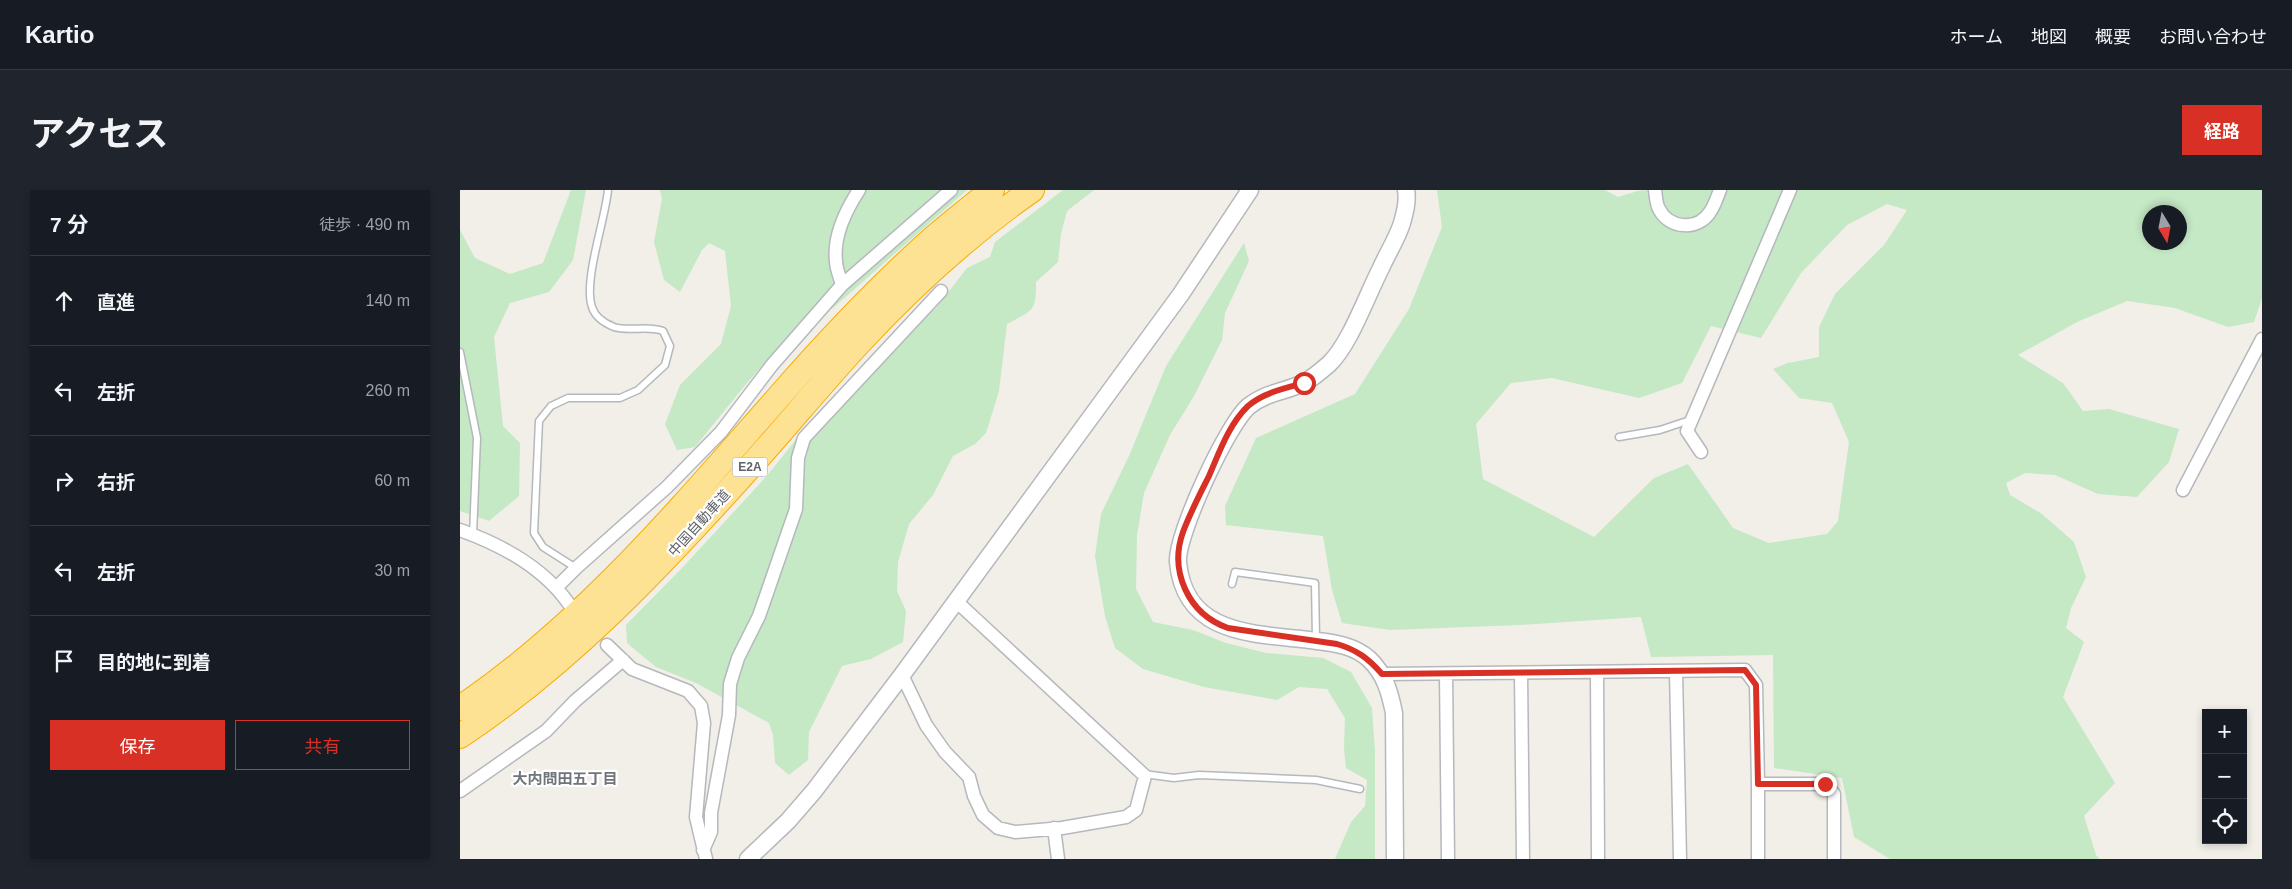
<!DOCTYPE html>
<html lang="ja">
<head>
<meta charset="utf-8">
<style>
	body { margin:0; font-family:Helvetica,"Noto Sans JP",sans-serif; background:#20242c; color:#f1f3f6 }
	.controls { position:absolute; right:15px; bottom:15px; display:grid; overflow:hidden; border-radius:0px; box-shadow:0 2px 8px #0003 }
	.controls button { width:45px; height:45px; display:grid; place-items:center; padding:0; border:0; border-bottom:1px solid #363941; background:#171b24; color:#f1f3f6; font:25px sans-serif }
	.compass { position:absolute; left:1682px; top:15px; width:45px; height:45px; border-radius:50%; background:#171b24; box-shadow:0 2px 8px #0003; rotate:170deg }
	.stop { position:absolute; width:15px; height:15px; margin:-11px; border:4px solid #d93025; border-radius:50%; background:#fff }
	.stop.end { background:#d93025; border-color:#fff; box-shadow:0 1px 5px #0008 }
	.list { margin:0; padding:0; list-style:none }
	h2 { display:flex; justify-content:space-between; align-items:center; height:65px; margin:0; padding:0 20px; font-size:21px }
	h2 small { font-size:16px; font-weight:400; color:#9ea1a6 }
	.list li { display:grid; grid-template-columns:32px 1fr auto; gap:15px; align-items:center; box-sizing:border-box; height:90px; padding:0 20px; border-top:1px solid #363941 }
	.list b { display:block; font-size:19px; white-space:nowrap }
	.list em { font-size:16px; font-style:normal; color:#9ea1a6 }
	.actions { display:flex; gap:10px; padding:15px 20px }
	.actions a { flex:1; padding:11px 0; border:1px solid #d93025; border-radius:0px; text-align:center; font-size:18px; color:#d93025 }
	.actions .main { background:#d93025; color:#fff }
	.icon { flex:none; width:28px; height:28px; fill:none; stroke:currentColor; stroke-width:2; stroke-linecap:round; stroke-linejoin:round }
	.map { position:relative; flex:none; width:1802px; height:669px; overflow:hidden; border-radius:0px }
	header { display:flex; align-items:center; gap:30px; box-sizing:border-box; height:70px; padding:0 25px; background:#171b24; border-bottom:1px solid #363941 }
	header strong { font-size:24px }
	nav { display:flex; gap:28px; margin-inline-start:auto; font-size:18px }
	.intro { display:flex; align-items:center; justify-content:space-between; box-sizing:border-box; height:120px; padding:0 30px }
	h1 { margin:0; font-size:35px }
	.button { padding:12px 22px; border-radius:0px; background:#d93025; color:#fff; font-size:18px; font-weight:700 }
	main { display:flex; gap:30px; padding:0 30px }
	aside { flex:1; background:#171b24; border-radius:0px; box-shadow:0 2px 8px #0003 }
	.map>svg:first-child { display:block }
</style>
</head>
<body>
<header>
<strong>Kartio</strong>
<nav><a>ホーム</a><a>地図</a><a>概要</a><a>お問い合わせ</a></nav>
</header>
<div class="intro"><h1>アクセス</h1><a class="button">経路</a></div>
<main>
<aside>
<h2>7 分<small>徒歩 · 490 m</small></h2>
<ul class="list">
<li><svg class="icon" aria-label="ahead" viewBox="0 0 24 24"><path d="M12 20V5M6 11l6-6 6 6"/></svg><div><b>直進</b></div><em>140 m</em></li>
<li><svg class="icon" aria-label="left" viewBox="0 0 24 24"><path d="M17 20v-9H6M10 6l-5 5 5 5"/></svg><div><b>左折</b></div><em>260 m</em></li>
<li><svg class="icon" aria-label="right" viewBox="0 0 24 24"><path d="M7 20v-9h11M14 6l5 5-5 5"/></svg><div><b>右折</b></div><em>60 m</em></li>
<li><svg class="icon" aria-label="left" viewBox="0 0 24 24"><path d="M17 20v-9H6M10 6l-5 5 5 5"/></svg><div><b>左折</b></div><em>30 m</em></li>
<li><svg class="icon" aria-label="arrive" viewBox="0 0 24 24"><path d="M6 21V4h12l-3 4 3 4H6"/></svg><div><b>目的地に到着</b></div></li>
</ul>
<div class="actions"><a class="main">保存</a><a>共有</a></div>
</aside>
<div class="map">
<svg width="1802" height="669" viewBox="0 0 1802 669">
	<rect width="100%" height="100%" fill="#f1efe8"/>
	<path fill="#c5e8c5" fill-rule="evenodd" d="M 111,0 L 126,0 L 113,70 L 89,102 L 50,113 L 34,147 L 43,236 L 60,253 L 59,306 L 29,331 L 0,321 L 0,40 L 15,68 L 50,84 L 83,73 Z
		M 200,0 L 507,0 L 373,118 L 343,131 L 286,194 L 235,257 L 217,260 L 205,234 L 220,195 L 261,154 L 271,116 L 265,61 L 249,53 L 242,60 L 220,102 L 204,90 L 194,52 L 202,9 Z
		M 603,0 L 634,0 L 607,21 L 601,44 L 598,72 L 576,92 C 576,122 573,120 547,134 L 539,201 L 526,243 L 515,254 L 493,266 L 473,305 L 449,334 L 438,372 L 437,401 L 446,421 L 443,452 L 411,469 L 382,476 L 349,542 L 348,570 L 329,585 L 315,573 L 313,545 L 309,533 L 236,493 L 196,477 L 167,453 L 166,435 L 223,377 L 305,288 L 359,221 L 409,171 L 476,118 L 507,78 L 530,67 L 535,52 Z
		M 977,0 L 1145,0 L 1158,7 L 1178,1 L 1192,0 L 1802,0 L 1802,108 L 1794,132 L 1768,137 L 1715,118 L 1667,111 L 1617,132 L 1558,165 L 1603,193 L 1623,221 L 1649,219 L 1719,239 L 1709,272 L 1677,307 L 1638,304 L 1595,285 L 1565,283 L 1546,293 L 1550,305 L 1582,324 L 1614,352 L 1626,387 L 1611,418 L 1606,438 L 1624,452 L 1603,507 L 1655,593 L 1624,626 L 1636,665 L 1640,669 L 1430,669 L 1394,647 L 1382,588 L 1314,578 L 1313,465 L 1191,467 L 1181,427 L 1059,435 L 930,440 L 882,433 L 872,400 L 863,346 L 766,335 L 765,316 L 796,248 L 895,204 L 949,119 L 982,37 ZM 1427,14 L 1447,20 L 1424,55 L 1375,104 L 1359,137 L 1359,167 L 1328,173 L 1313,179 L 1339,208 L 1372,213 L 1389,252 L 1378,331 L 1367,344 L 1309,353 L 1273,338 L 1228,274 L 1194,288 L 1134,347 L 1023,289 L 1016,234 L 1051,193 L 1092,188 L 1179,208 L 1222,193 L 1251,136 L 1301,148 L 1341,83 L 1387,35 ZM 1690,22 L 1720,22 L 1720,52 L 1690,52 Z
		M 784,53 L 789,71 L 765,123 L 762,150 L 734,206 L 710,245 L 684,303 L 677,345 L 676,399 L 693,432 L 733,440 L 766,453 L 806,463 L 863,468 L 891,482 L 912,518 L 915,561 L 915,669 L 875,669 L 891,632 L 905,616 L 907,590 L 886,578 L 884,558 L 885,528 L 867,499 L 839,497 L 817,510 L 744,497 L 683,479 L 655,458 L 645,426 L 635,366 L 641,324 L 669,266 L 706,176 Z"/>
	<g fill="none" stroke-linecap="round" stroke-linejoin="round">
		<g stroke="#b5b8bc" stroke-width="9">
			<path id="service" d="M 0,162 L 17,248 L 13,345
				M 1159,247 L 1200,240 L 1230,230
				M 116,378 L 83,357 L 74,343 L 79,231 L 91,216 L 108,208 L 160,208 L 178,200 L 205,175 L 210,156 L 203,141 C 187,135 169,142 154,137 C 144,133 135,127 132,117 C 123,91 145,31 148,0
				M 772,394 L 775,382 L 855,393 L 856,449
				M 684,584 L 714,588 L 739,585 L 856,590 L 900,599"/>
		</g>
		<g stroke="#b5b8bc" stroke-width="15">
			<path id="minor" d="M 1195,0 C 1196,6 1196,14 1199,19 C 1209,39 1238,41 1250,22 C 1255,15 1257,7 1260,0
				M 382,95 C 380,87 376,79 376,71 C 373,46 386,20 399,0
				M 1241,262 L 1227,241 L 1330,0
				M 1723,300 L 1802,149
				M 0,340 C 42,355 83,377 109,414
				M 97,397 L 116,378 L 207,297 L 261,242 L 312,175 L 382,95 L 491,0
				M 147,455 L 172,479 L 228,501 L 241,516 L 244,533 L 236,627 L 246,669
				M 1216,481 L 1220,669
				M 1061,483 L 1063,669
				M 1137,483 L 1138,669
				M 922,484 L 1285,480 L 1296,495 L 1298,594 L 1365,594 L 1374,604 L 1374,669
				M 986,484 L 988,669
				M 442,485 L 466,535 L 485,562 L 509,587 L 514,606 L 523,625 L 538,638 L 555,642 L 602,638 L 666,627 L 676,620 L 685,586 L 496,411
				M 1298,594 L 1298,669
				M 0,601 L 86,541 L 115,511 L 163,470
				M 594,638 L 598,669
				M 243,660 L 251,642 L 251,623 L 269,525 L 270,494 L 278,468 L 299,426 L 336,319 L 338,268 L 344,248 L 481,101"/>
		</g>
		<g stroke="#b5b8bc" stroke-width="19">
			<path id="tertiary" d="M 288,669 L 328,631 L 354,601 L 442,485 L 721,104 L 790,0
				M 935,669 L 934,523 C 930,503 925,484 909,469 C 895,456 875,453 857,451 C 798,443 725,448 718,372 C 716,345 768,233 789,216 C 806,202 826,202 845,192 C 853,188 861,181 869,174 C 890,154 907,105 921,78 C 927,64 937,49 942,33 C 945,22 948,11 946,0"/>
		</g>
		<g stroke="#f9ab00" stroke-width="26">
			<path id="motorway" d="M 0,518 C 126,433 223,315 323,202 C 366,153 411,105 459,61 C 482,39 508,20 532,0
				M 0,546 C 110,473 200,377 288,279 C 326,237 361,194 399,153 C 451,97 509,44 572,0"/>
		</g>
		<use href="#service" stroke="#fff" stroke-width="6"/>
		<use href="#minor" stroke="#fff" stroke-width="12"/>
		<use href="#tertiary" stroke="#fff" stroke-width="16"/>
		<use href="#motorway" stroke="#fde293" stroke-width="24"/>
	</g>
	<g fill="none" stroke-linecap="round" stroke-linejoin="round">
		<path stroke="#d93025" stroke-width="6" d="M 844,193 C 825,198 803,203 788,216 C 769,234 759,263 749,286 C 740,304 730,323 723,342 C 709,381 728,424 768,438 L 877,454 C 897,460 908,468 922,484 L 1285,480 L 1296,495 L 1298,594 L 1365,594"/>
	</g>
	<g text-anchor="middle" stroke-width="4.5" stroke-linejoin="round" paint-order="stroke">
		<rect fill="#fff" stroke="#8f9295" stroke-width="1" x="272.5" y="267.5" width="35" height="19" rx="4"/>
		<g font-size="12" font-weight="bold" fill="#5f6368">
			<text x="290" y="281">E2A</text>
		</g>
		<g font-size="14" fill="#5f6368" stroke="#fff">
			<text transform="translate(239 333) rotate(-48)" y="5">中国自動車道</text>
		</g>
		<g font-size="15" font-weight="bold" fill="#70757a" stroke="#fff">
			<text x="105" y="594">大内問田五丁目</text>
		</g>
	</g>
</svg>
<div class="controls">
<button>+</button>
<button>−</button>
<button><svg class="icon" aria-label="locate" viewBox="0 0 24 24"><circle cx="12" cy="12" r="6"/><path d="M12 2v4M12 18v4M2 12h4M18 12h4"/></svg></button>
</div>
<svg class="compass" viewBox="-18 -18 36 36"><path d="M0-13l5 13h-10z" fill="#e53935"/><path d="M0 13l5-13h-10z" fill="#9ea1a6"/></svg>
<div class="stop" style="left:844px;top:193px"></div>
<div class="stop end" style="left:1365px;top:594px"></div>
</div>
</main>
</body>
</html>
